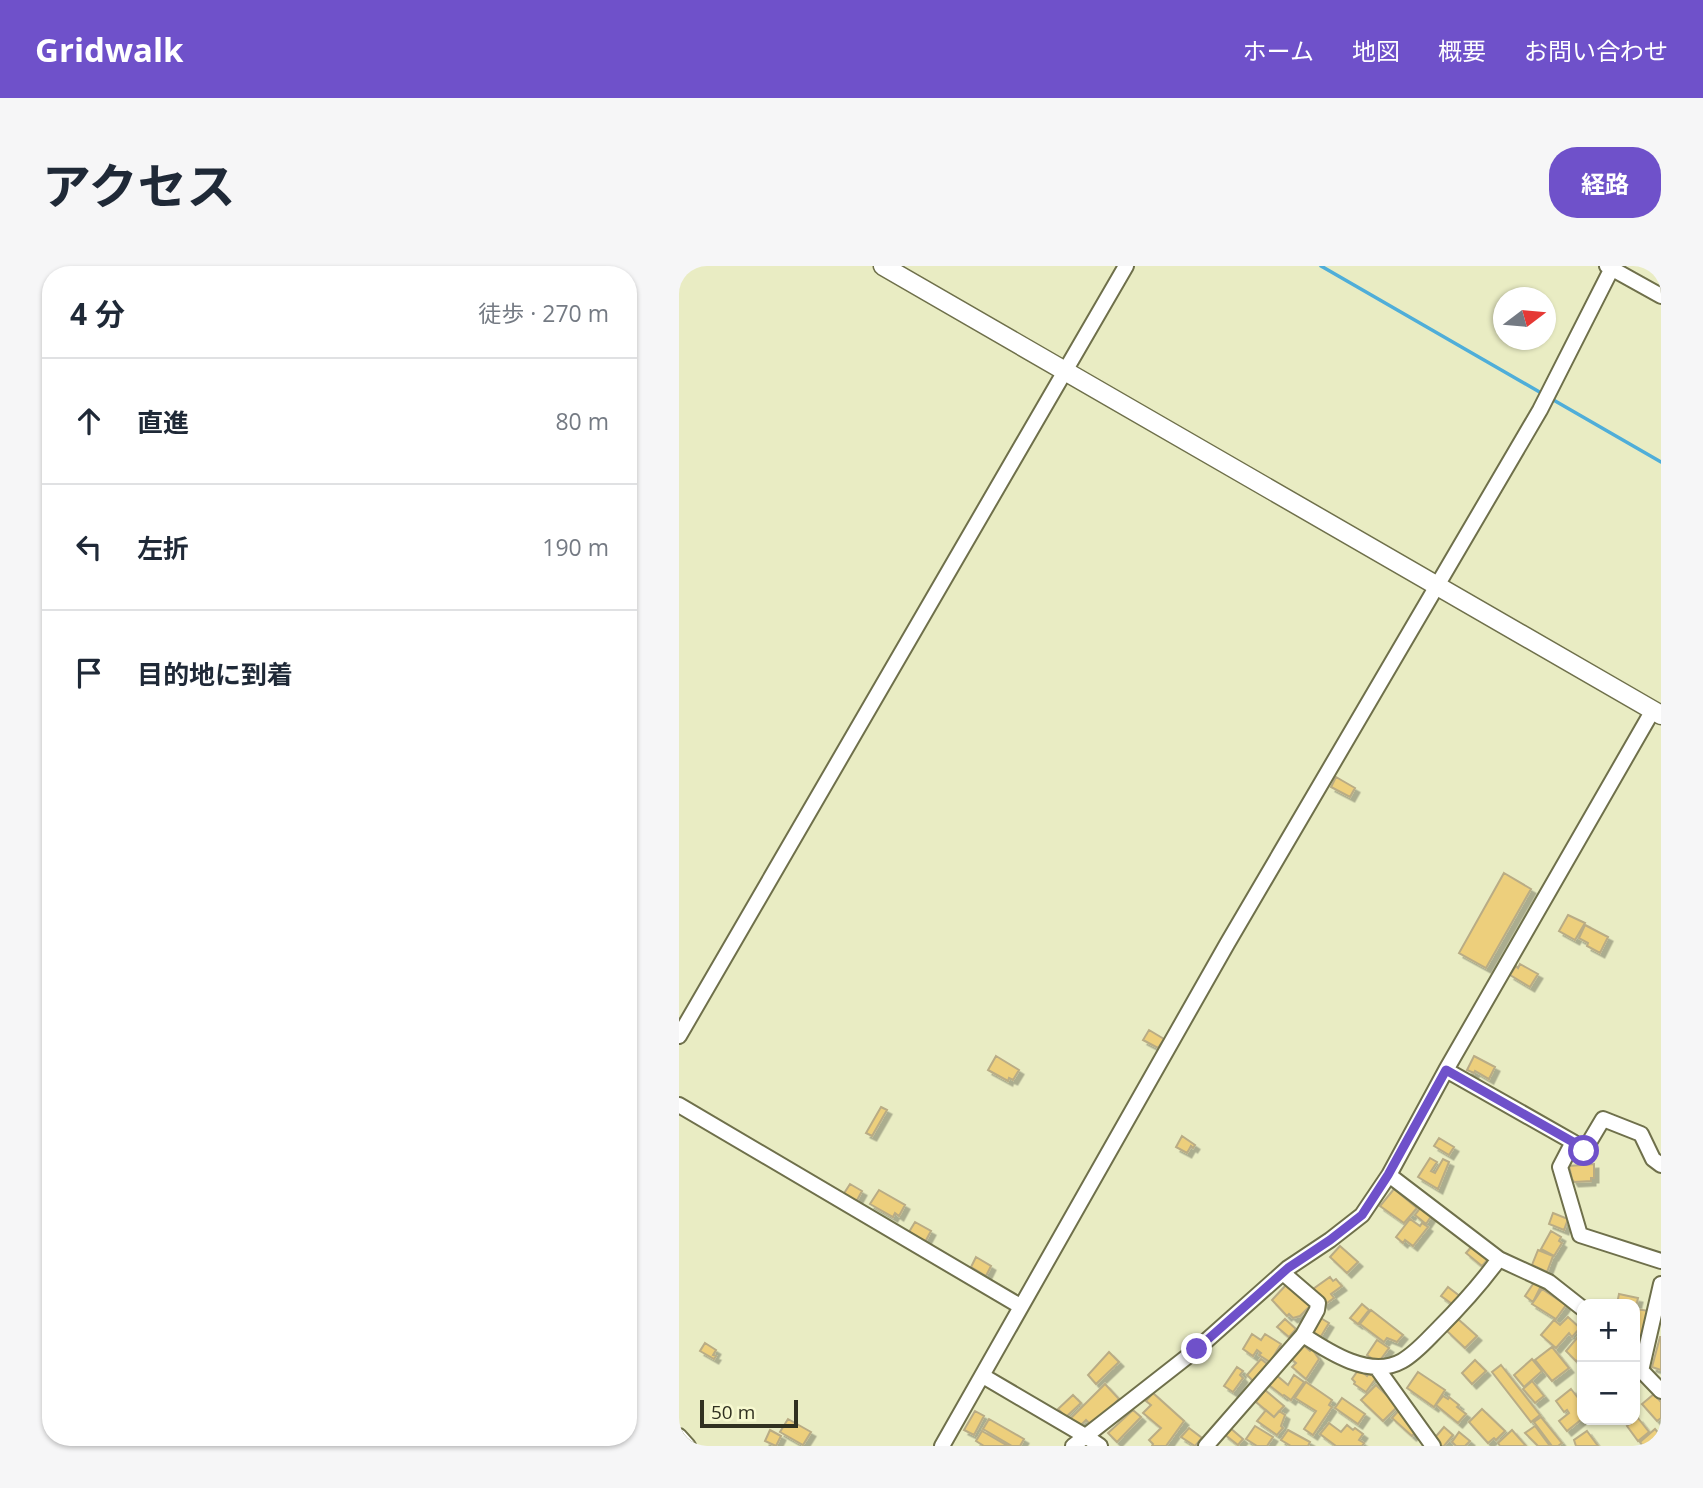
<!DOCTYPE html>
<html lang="ja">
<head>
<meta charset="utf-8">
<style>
	body { margin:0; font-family:"Open Sans","Noto Sans JP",sans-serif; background:#f6f6f7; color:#1f2937 }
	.controls { position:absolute; right:21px; bottom:21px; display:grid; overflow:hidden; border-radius:14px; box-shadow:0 2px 5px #0004 }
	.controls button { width:63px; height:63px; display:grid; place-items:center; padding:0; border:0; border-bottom:2px solid #e0e1e3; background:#fff; color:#1f2937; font:35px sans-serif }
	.compass { position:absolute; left:814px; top:21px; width:63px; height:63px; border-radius:50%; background:#fff; box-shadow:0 2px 5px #0004; rotate:74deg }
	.scale { position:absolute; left:21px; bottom:18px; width:98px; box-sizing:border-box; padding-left:7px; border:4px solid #303020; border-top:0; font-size:19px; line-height:24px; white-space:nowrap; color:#303020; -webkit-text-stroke:5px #f7f9d0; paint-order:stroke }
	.stop { position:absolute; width:21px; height:21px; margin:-16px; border:5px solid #6f51ca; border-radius:50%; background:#fff }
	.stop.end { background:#6f51ca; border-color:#fff; box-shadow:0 2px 7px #0008 }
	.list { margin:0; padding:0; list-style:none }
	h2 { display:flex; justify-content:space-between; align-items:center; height:91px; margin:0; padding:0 28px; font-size:30px }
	h2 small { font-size:23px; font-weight:400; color:#747a83 }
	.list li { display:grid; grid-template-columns:46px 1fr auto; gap:21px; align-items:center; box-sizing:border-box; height:126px; padding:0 28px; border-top:2px solid #e0e1e3 }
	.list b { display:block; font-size:26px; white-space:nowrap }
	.list em { font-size:23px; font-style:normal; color:#747a83 }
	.icon { flex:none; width:38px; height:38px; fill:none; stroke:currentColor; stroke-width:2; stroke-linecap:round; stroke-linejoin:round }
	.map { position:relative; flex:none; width:982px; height:1180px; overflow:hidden; border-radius:28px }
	header { display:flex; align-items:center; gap:42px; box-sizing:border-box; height:98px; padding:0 35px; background:#6f51ca; color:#fff }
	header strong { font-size:33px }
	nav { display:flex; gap:38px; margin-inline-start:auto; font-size:24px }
	.intro { display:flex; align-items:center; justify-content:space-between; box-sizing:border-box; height:168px; padding:0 42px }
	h1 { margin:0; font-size:49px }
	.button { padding:18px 32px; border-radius:28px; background:#6f51ca; color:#fff; font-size:24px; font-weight:700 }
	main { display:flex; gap:42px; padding:0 42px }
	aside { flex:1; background:#fff; border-radius:28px; box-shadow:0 2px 5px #0004 }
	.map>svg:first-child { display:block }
</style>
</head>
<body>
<header>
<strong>Gridwalk</strong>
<nav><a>ホーム</a><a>地図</a><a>概要</a><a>お問い合わせ</a></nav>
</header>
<div class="intro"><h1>アクセス</h1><a class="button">経路</a></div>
<main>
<aside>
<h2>4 分<small>徒歩 · 270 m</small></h2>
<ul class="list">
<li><svg class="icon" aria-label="ahead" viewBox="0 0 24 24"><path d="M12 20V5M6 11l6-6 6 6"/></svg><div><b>直進</b></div><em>80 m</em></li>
<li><svg class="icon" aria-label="left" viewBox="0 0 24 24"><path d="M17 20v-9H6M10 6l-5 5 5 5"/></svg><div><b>左折</b></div><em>190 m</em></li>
<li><svg class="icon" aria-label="arrive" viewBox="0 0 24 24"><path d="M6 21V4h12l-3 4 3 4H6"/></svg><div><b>目的地に到着</b></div></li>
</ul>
</aside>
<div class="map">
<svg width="982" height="1180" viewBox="0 0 982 1180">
	<defs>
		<filter id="shadow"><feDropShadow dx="4.5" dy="4.5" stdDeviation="0" flood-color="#0004"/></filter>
	</defs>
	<rect width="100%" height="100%" fill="#e9ecc3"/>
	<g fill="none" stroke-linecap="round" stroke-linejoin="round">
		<path stroke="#4faed9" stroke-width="3.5" d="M 642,0 L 864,128
			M 871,132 L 982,196"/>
	</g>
	<path fill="#edcf7b" stroke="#b9ac85" stroke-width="2" filter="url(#shadow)" d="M 657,511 L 676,522 L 671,531 L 652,521 Z
		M 825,607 L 852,623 L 807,702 L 780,687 Z
		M 889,649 L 906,657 L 896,674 L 880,665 Z
		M 906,659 L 929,671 L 921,687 L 908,680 L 909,677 L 900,672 Z
		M 841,698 L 859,708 L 851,721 L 831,709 L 837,700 L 839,702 Z
		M 470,764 L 485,773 L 479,782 L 464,774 Z
		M 317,790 L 340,804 L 334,814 L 330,812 L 329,815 L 309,804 Z
		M 795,790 L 816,801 L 810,813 L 796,805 L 795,807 L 788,804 Z
		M 202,841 L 208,844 L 193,870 L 187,867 Z
		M 503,870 L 516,879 L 514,882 L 512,880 L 508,887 L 497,881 Z
		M 760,872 L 775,881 L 770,889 L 755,880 Z
		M 751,892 L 758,896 L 752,905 L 756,907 L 764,893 L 770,896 L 759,923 L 739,911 Z
		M 915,898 L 915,912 L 912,912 L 912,915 L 895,916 L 893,913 L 890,900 Z
		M 171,918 L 183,925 L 177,936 L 164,929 Z
		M 715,923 L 738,942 L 725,957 L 701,940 Z
		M 200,924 L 226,939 L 220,950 L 216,947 L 214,951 L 191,938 Z
		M 742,941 L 753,949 L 747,958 L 736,949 Z
		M 874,947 L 889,953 L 885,964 L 870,958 Z
		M 731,953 L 741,960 L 743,957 L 749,961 L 734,980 L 726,974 L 724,977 L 717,971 Z
		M 236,956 L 252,965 L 246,976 L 230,966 Z
		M 872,965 L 882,971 L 880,975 L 883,977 L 875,990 L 862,983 Z
		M 794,979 L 810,992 L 803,1000 L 787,987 Z
		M 661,980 L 679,996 L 668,1007 L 651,991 Z
		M 859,984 L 874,990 L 868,1006 L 853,999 Z
		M 297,991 L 312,1000 L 307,1010 L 292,1001 Z
		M 651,1011 L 654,1015 L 657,1013 L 663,1020 L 652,1028 L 655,1032 L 645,1039 L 634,1023 Z
		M 856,1015 L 862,1020 L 854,1036 L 846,1030 Z
		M 607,1019 L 631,1040 L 621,1050 L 614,1052 L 610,1048 L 608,1050 L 593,1034 Z
		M 769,1021 L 782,1031 L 776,1040 L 762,1030 Z
		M 863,1023 L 887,1039 L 877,1053 L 853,1038 Z
		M 940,1028 L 959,1032 L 956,1045 L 956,1038 L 938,1038 Z
		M 683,1038 L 690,1044 L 679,1058 L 671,1052 Z
		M 956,1043 L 971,1045 L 963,1077 L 956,1075 Z
		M 692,1044 L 724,1069 L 718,1076 L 708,1072 L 705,1076 L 681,1058 Z
		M 640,1051 L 650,1057 L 641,1072 L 631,1066 Z
		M 889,1051 L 901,1062 L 893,1071 L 890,1067 L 877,1082 L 862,1069 L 875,1054 L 881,1059 Z
		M 606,1053 L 617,1063 L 610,1071 L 598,1061 Z
		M 779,1053 L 798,1070 L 786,1082 L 768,1065 Z
		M 903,1066 L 903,1092 L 897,1095 L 887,1085 Z
		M 573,1068 L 582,1074 L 586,1068 L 602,1078 L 591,1096 L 580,1089 L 582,1087 L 578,1084 L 574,1090 L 564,1083 Z
		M 981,1071 L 982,1071 L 982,1104 L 973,1101 Z
		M 698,1074 L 710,1082 L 699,1097 L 688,1089 Z
		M 26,1077 L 37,1084 L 34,1089 L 37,1090 L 35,1093 L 21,1085 Z
		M 623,1078 L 631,1085 L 633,1083 L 640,1093 L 627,1113 L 613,1101 L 617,1097 L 610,1091 Z
		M 873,1081 L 890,1102 L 873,1115 L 856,1094 Z
		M 430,1086 L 440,1096 L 417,1118 L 409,1109 Z
		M 582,1093 L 588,1098 L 574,1115 L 568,1109 Z
		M 853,1093 L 863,1105 L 845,1121 L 835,1109 Z
		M 796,1094 L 807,1105 L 793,1118 L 783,1107 Z
		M 822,1099 L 861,1149 L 852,1156 L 813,1106 Z
		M 558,1101 L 564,1105 L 561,1109 L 564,1112 L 554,1126 L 545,1120 Z
		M 680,1103 L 688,1110 L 690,1107 L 697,1112 L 687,1126 L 675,1118 L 676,1116 L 673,1113 Z
		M 739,1106 L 766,1124 L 755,1141 L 728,1122 Z
		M 596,1108 L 609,1119 L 615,1109 L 625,1116 L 612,1134 L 605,1129 L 604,1130 L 586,1116 Z
		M 853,1115 L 865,1130 L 856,1137 L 844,1123 Z
		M 627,1116 L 653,1134 L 650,1139 L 653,1141 L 634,1169 L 625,1163 L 637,1145 L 616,1132 Z
		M 426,1118 L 440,1133 L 413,1160 L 407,1154 L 399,1162 L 391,1153 Z
		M 697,1119 L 719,1140 L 704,1155 L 682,1134 Z
		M 892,1123 L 903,1137 L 903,1153 L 888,1165 L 880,1155 L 890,1147 L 888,1144 L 885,1146 L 877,1135 Z
		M 586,1124 L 605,1140 L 595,1151 L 577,1136 Z
		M 474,1127 L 505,1155 L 487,1180 L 473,1180 L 474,1178 L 470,1174 L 482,1162 L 464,1147 L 472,1139 L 467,1135 Z
		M 975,1128 L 982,1136 L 982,1152 L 978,1155 L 963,1138 Z
		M 394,1129 L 402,1137 L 387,1151 L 379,1143 Z
		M 764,1130 L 769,1133 L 770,1131 L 780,1139 L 778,1141 L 787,1148 L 779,1157 L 757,1139 Z
		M 663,1132 L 686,1148 L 679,1158 L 656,1142 Z
		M 721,1143 L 740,1162 L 733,1170 L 713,1152 Z
		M 803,1143 L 826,1165 L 817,1174 L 815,1172 L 809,1177 L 790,1156 Z
		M 454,1144 L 462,1151 L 438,1176 L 429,1167 Z
		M 587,1144 L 595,1151 L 600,1145 L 606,1149 L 602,1160 L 604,1162 L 598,1169 L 578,1155 Z
		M 296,1145 L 305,1150 L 295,1169 L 285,1164 Z
		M 862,1151 L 883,1177 L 879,1180 L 873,1180 L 855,1156 Z
		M 959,1152 L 970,1166 L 959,1175 L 948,1160 Z
		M 109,1153 L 132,1166 L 124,1179 L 101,1166 Z
		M 310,1153 L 345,1173 L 341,1180 L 333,1180 L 304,1163 Z
		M 650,1157 L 662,1166 L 668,1159 L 674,1164 L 676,1162 L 684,1168 L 680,1174 L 685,1177 L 683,1180 L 657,1180 L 641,1168 Z
		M 576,1160 L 594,1171 L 588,1180 L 578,1180 L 567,1173 Z
		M 856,1160 L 871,1180 L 859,1180 L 846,1167 Z
		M 550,1161 L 564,1173 L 559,1179 L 545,1168 Z
		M 765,1161 L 774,1169 L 765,1180 L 759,1180 L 753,1175 Z
		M 510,1162 L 523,1172 L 516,1180 L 502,1171 Z
		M 976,1163 L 982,1170 L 982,1175 L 976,1180 L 964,1180 L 961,1176 Z
		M 91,1164 L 102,1170 L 97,1180 L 86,1175 Z
		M 609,1164 L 631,1176 L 629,1180 L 612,1180 L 602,1174 Z
		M 833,1164 L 847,1180 L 821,1180 L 819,1177 Z
		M 303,1165 L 329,1180 L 305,1180 L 297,1175 Z
		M 908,1165 L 919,1180 L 897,1180 L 895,1174 Z
		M 780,1166 L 791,1175 L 786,1180 L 777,1180 L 773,1176 Z"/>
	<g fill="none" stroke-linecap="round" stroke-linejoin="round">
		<g stroke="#6f704b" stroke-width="18">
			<path id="minor" d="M 928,0 L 982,30
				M 0,770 L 447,0
				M 767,804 L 894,876 L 905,885 L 924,853 L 962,868 L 974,893 L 982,899
				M 0,839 L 341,1040
				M 894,876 L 881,901 L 901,969 L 982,995
				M 710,909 L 820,993 L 870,1016 L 903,1042
				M 604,1007 L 639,1037 L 638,1044 L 624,1069
				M 957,1099 L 982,1125
				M 698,1102 L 754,1180
				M 962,1105 L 982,1018
				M 304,1110 L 408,1171 L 421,1180
				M 0,1170 L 9,1180
				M 263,1180 L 548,678 L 861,144 L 934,0
				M 394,1180 L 518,1083 L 609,1002 L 651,974 L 683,949 L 710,909 L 767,804 L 974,444
				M 527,1180 L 624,1069 C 650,1086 691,1113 723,1095 C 737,1087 748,1074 759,1063 C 782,1040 801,1019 820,993"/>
		</g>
		<g stroke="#6f704b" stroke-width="21">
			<path id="tertiary" d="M 204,0 L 982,449"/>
		</g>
		<use href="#minor" stroke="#fff" stroke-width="14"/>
		<use href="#tertiary" stroke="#fff" stroke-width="18"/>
	</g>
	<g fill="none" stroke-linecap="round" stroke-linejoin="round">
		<path stroke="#6f51ca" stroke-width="9" d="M 518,1083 L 609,1002 L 651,974 L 683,949 L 709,909 L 767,804 L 894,876 L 905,885"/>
	</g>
</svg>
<div class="controls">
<button>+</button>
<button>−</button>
</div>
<svg class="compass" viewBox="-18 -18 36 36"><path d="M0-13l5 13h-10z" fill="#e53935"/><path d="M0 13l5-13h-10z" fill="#747a83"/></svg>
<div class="scale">50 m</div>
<div class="stop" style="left:905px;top:885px"></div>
<div class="stop end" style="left:518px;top:1083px"></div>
</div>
</main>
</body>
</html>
